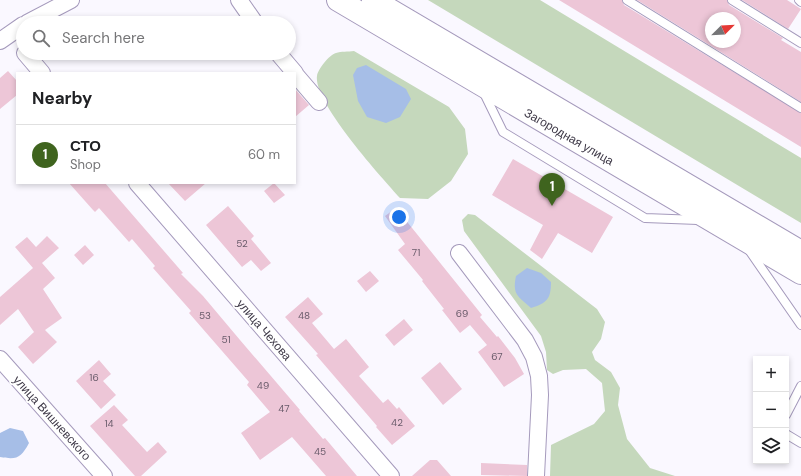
<!DOCTYPE html>
<html lang="en">
<head>
<meta charset="utf-8">
<style>
	body { margin:0; font-family:"DM Sans",sans-serif; background:#f2f2f2; color:#202124 }
	.controls { position:absolute; right:12px; bottom:12px; display:grid; overflow:hidden; border-radius:0px; box-shadow:0 2px 6px #0003 }
	.controls button { width:36px; height:36px; display:grid; place-items:center; padding:0; border:0; border-bottom:1px solid #e0e0e0; background:#fff; color:#202124; font:20px sans-serif }
	.compass { position:absolute; left:705px; top:12px; width:36px; height:36px; border-radius:50%; background:#fff; box-shadow:0 2px 6px #0003; rotate:66deg }
	.you { position:absolute; left:399px; top:217px; width:14px; height:14px; margin:-10px; border:3px solid #fff; border-radius:50%; background:#1a73e8; box-shadow:0 0 0 6px #1a73e833 }
	.badge { display:grid; place-items:center; width:26px; height:26px; border-radius:50%; background:#3f641e; color:#fff; font-size:13px; font-weight:700 }
	.pin { position:absolute; translate:-50% -33px; filter:drop-shadow(0 1px 2px #0008) }
	.pin::after { content:''; position:absolute; top:21px; width:14px; height:12px; background:inherit; clip-path:polygon(0 0,100% 0,50% 100%) }
	.list { margin:0; padding:0; list-style:none }
	h2 { display:flex; justify-content:space-between; align-items:center; height:52px; margin:0; padding:0 16px; font-size:17px }
	h2 small { font-size:13px; font-weight:400; color:#757577 }
	.list li { display:grid; grid-template-columns:26px 1fr auto; gap:12px; align-items:center; box-sizing:border-box; height:60px; padding:0 16px; border-top:1px solid #e0e0e0 }
	.list b { display:block; font-size:15px; white-space:nowrap }
	.list p { margin:0; font-size:13px; white-space:nowrap; color:#757577 }
	.list em { font-size:13px; font-style:normal; color:#757577 }
	.icon { flex:none; width:22px; height:22px; fill:none; stroke:currentColor; stroke-width:2; stroke-linecap:round; stroke-linejoin:round }
	.map { position:relative; flex:none; width:801px; height:476px; overflow:hidden }
	.search { position:absolute; background:#fff; box-shadow:0 2px 6px #0003; left:16px; top:16px; width:280px; height:44px; display:flex; align-items:center; gap:10px; box-sizing:border-box; padding:0 14px; border-radius:22px; color:#757577; font-size:15px }
	.panel { position:absolute; background:#fff; box-shadow:0 2px 6px #0003; left:16px; top:72px; width:280px; height:112px; border-radius:0px }
	.map>svg:first-child { display:block }
</style>
</head>
<body>
<div class="map">
<svg width="801" height="476" viewBox="0 0 801 476">
	<rect width="100%" height="100%" fill="#faf8ff"/>
	<path fill="#c5d8bc" d="M 428,0 L 540,0 L 801,158 L 801,223 Z
		M 354,51 L 449,107 L 465,129 L 468,154 L 451,181 L 428,199 L 400,198 C 382,178 313,102 317,76 C 318,69 329,55 336,53 C 341,51 348,52 354,51 Z
		M 468,214 L 475,215 L 597,309 L 605,322 L 601,339 L 592,352 L 595,360 L 611,372 L 620,388 L 618,405 L 627,439 L 650,468 L 675,476 L 550,476 L 551,445 L 594,424 L 605,411 L 602,383 L 586,369 L 563,370 L 553,374 L 547,370 L 546,352 L 541,336 L 464,231 L 462,220 Z"/>
	<path fill="#a6bee7" d="M 366,65 L 406,89 L 411,99 L 400,117 L 386,123 L 367,117 L 358,101 L 353,75 L 357,68 Z
		M 527,268 L 541,273 L 551,282 C 551,299 547,303 531,308 C 518,296 512,295 516,276 Z
		M 10,428 L 23,431 L 29,443 C 21,458 17,460 0,457 L 0,433 Z"/>
	<path fill="#edc6d7" fill-rule="evenodd" d="M 559,0 L 622,0 L 624,5 L 801,113 L 801,147 Z
		M 637,0 L 727,0 L 729,5 L 783,38 L 781,40 L 801,52 L 801,102 ZM 711,18 L 735,18 L 735,42 L 711,42 Z
		M 742,0 L 787,0 L 801,9 L 788,29 Z
		M 8,71 L 17,81 L 17,95 L 0,109 L 0,78 Z
		M 295,89 L 309,105 L 295,117 Z
		M 513,159 L 613,217 L 592,253 L 558,233 L 542,259 L 530,250 L 543,225 L 492,195 Z
		M 69,183 L 105,183 L 183,273 L 181,274 L 203,296 L 240,340 L 300,410 L 299,411 L 323,439 L 325,438 L 357,476 L 326,476 L 292,437 L 260,460 L 241,433 L 270,412 L 247,385 L 249,382 L 189,313 L 191,311 L 153,268 L 155,266 L 132,239 L 129,242 L 99,208 L 95,212 L 93,210 Z
		M 168,183 L 206,183 L 185,201 Z
		M 274,183 L 285,195 L 274,203 L 264,191 Z
		M 228,206 L 254,236 L 251,239 L 271,263 L 261,271 L 251,260 L 242,267 L 206,225 Z
		M 396,208 L 482,315 L 480,317 L 497,337 L 498,336 L 515,358 L 524,374 L 504,387 L 478,352 L 487,345 L 470,325 L 460,333 L 442,310 L 444,309 L 422,281 L 423,280 L 398,250 L 405,244 L 385,216 Z
		M 47,236 L 59,248 L 42,263 L 55,278 L 43,289 L 62,318 L 45,330 L 57,342 L 33,364 L 18,347 L 34,332 L 18,309 L 0,325 L 0,297 L 33,268 L 15,247 L 27,237 L 36,247 Z
		M 85,245 L 94,255 L 83,265 L 74,255 Z
		M 370,271 L 379,281 L 366,292 L 357,281 Z
		M 308,297 L 323,314 L 312,323 L 334,349 L 346,339 L 369,367 L 359,376 L 383,403 L 388,399 L 397,409 L 399,407 L 415,426 L 392,445 L 376,427 L 377,426 L 316,355 L 318,354 L 285,317 Z
		M 404,319 L 413,330 L 394,346 L 385,335 Z
		M 99,360 L 111,374 L 103,381 L 116,395 L 101,409 L 76,381 Z
		M 440,362 L 462,389 L 443,405 L 421,378 Z
		M 114,405 L 128,420 L 122,425 L 147,452 L 158,442 L 167,452 L 141,476 L 135,476 L 90,426 Z
		M 430,460 L 437,460 L 451,476 L 412,476 Z
		M 481,463 L 527,465 L 527,476 L 481,475 Z"/>
	<g fill="none" stroke-linecap="round" stroke-linejoin="round">
		<g stroke="#a59abc" stroke-width="10">
			<path id="service" d="M 627,0 L 801,108
				M 732,0 L 801,43
				M 799,0 L 801,2
				M 484,93 L 503,132 L 645,218 L 698,220
				M 749,250 L 801,325
				M 786,415 L 801,386
				M 786,434 L 801,443"/>
		</g>
		<g stroke="#a59abc" stroke-width="18">
			<path id="minor" d="M 239,0 L 255,23
				M 27,23 L 71,0
				M 0,41 L 23,25
				M 25,53 L 42,73
				M 278,53 L 295,73
				M 295,74 L 319,102
				M 137,183 L 391,476
				M 459,253 L 525,340 L 534,357 L 539,376 L 540,395 L 536,476
				M 0,359 L 104,476"/>
		</g>
		<g stroke="#a59abc" stroke-width="24">
			<path id="trunk" d="M 338,0 L 801,273
				M 373,0 L 801,252"/>
		</g>
		<use href="#service" stroke="#fff" stroke-width="8"/>
		<use href="#minor" stroke="#fff" stroke-width="16"/>
		<use href="#trunk" stroke="#fff" stroke-width="22"/>
	</g>
	<g text-anchor="middle" stroke-width="3.5" stroke-linejoin="round" paint-order="stroke">
		<g font-size="10" fill="#6a5c6b">
			<text x="242" y="247">52</text>
			<text x="416" y="256">71</text>
			<text x="462" y="317">69</text>
			<text x="205" y="319">53</text>
			<text x="304" y="319">48</text>
			<text x="226" y="343">51</text>
			<text x="497" y="360">67</text>
			<text x="94" y="381">16</text>
			<text x="263" y="389">49</text>
			<text x="284" y="412">47</text>
			<text x="397" y="426">42</text>
			<text x="109" y="427">14</text>
			<text x="320" y="455">45</text>
		</g>
		<g font-size="12" fill="#3e3947" stroke="#fff">
			<text transform="translate(569 137) rotate(30)" y="4">Загородная улица</text>
			<text transform="translate(264 330) rotate(49)" y="4">улица Чехова</text>
			<text transform="translate(52 418) rotate(48)" y="4">улица Вишневского</text>
		</g>
	</g>
</svg>
<div class="controls">
<button>+</button>
<button>−</button>
<button><svg class="icon" aria-label="layers" viewBox="0 0 24 24"><path d="M12 4l9 5-9 5-9-5zM3 14l9 5 9-5"/></svg></button>
</div>
<svg class="compass" viewBox="-18 -18 36 36"><path d="M0-13l5 13h-10z" fill="#e53935"/><path d="M0 13l5-13h-10z" fill="#757577"/></svg>
<div class="you"></div>
<div class="pin badge" style="left:552px;top:206px">1</div>
<div class="search"><svg class="icon" aria-label="search" viewBox="0 0 24 24"><circle cx="10" cy="10" r="6"/><path d="M15 15l6 6"/></svg>Search here</div>
<section class="panel">
<h2>Nearby<small></small></h2>
<ul class="list">
<li><span class="badge">1</span><div><b>СТО</b><p>Shop</p></div><em>60 m</em></li>
</ul>
</section>
</div>
</body>
</html>
